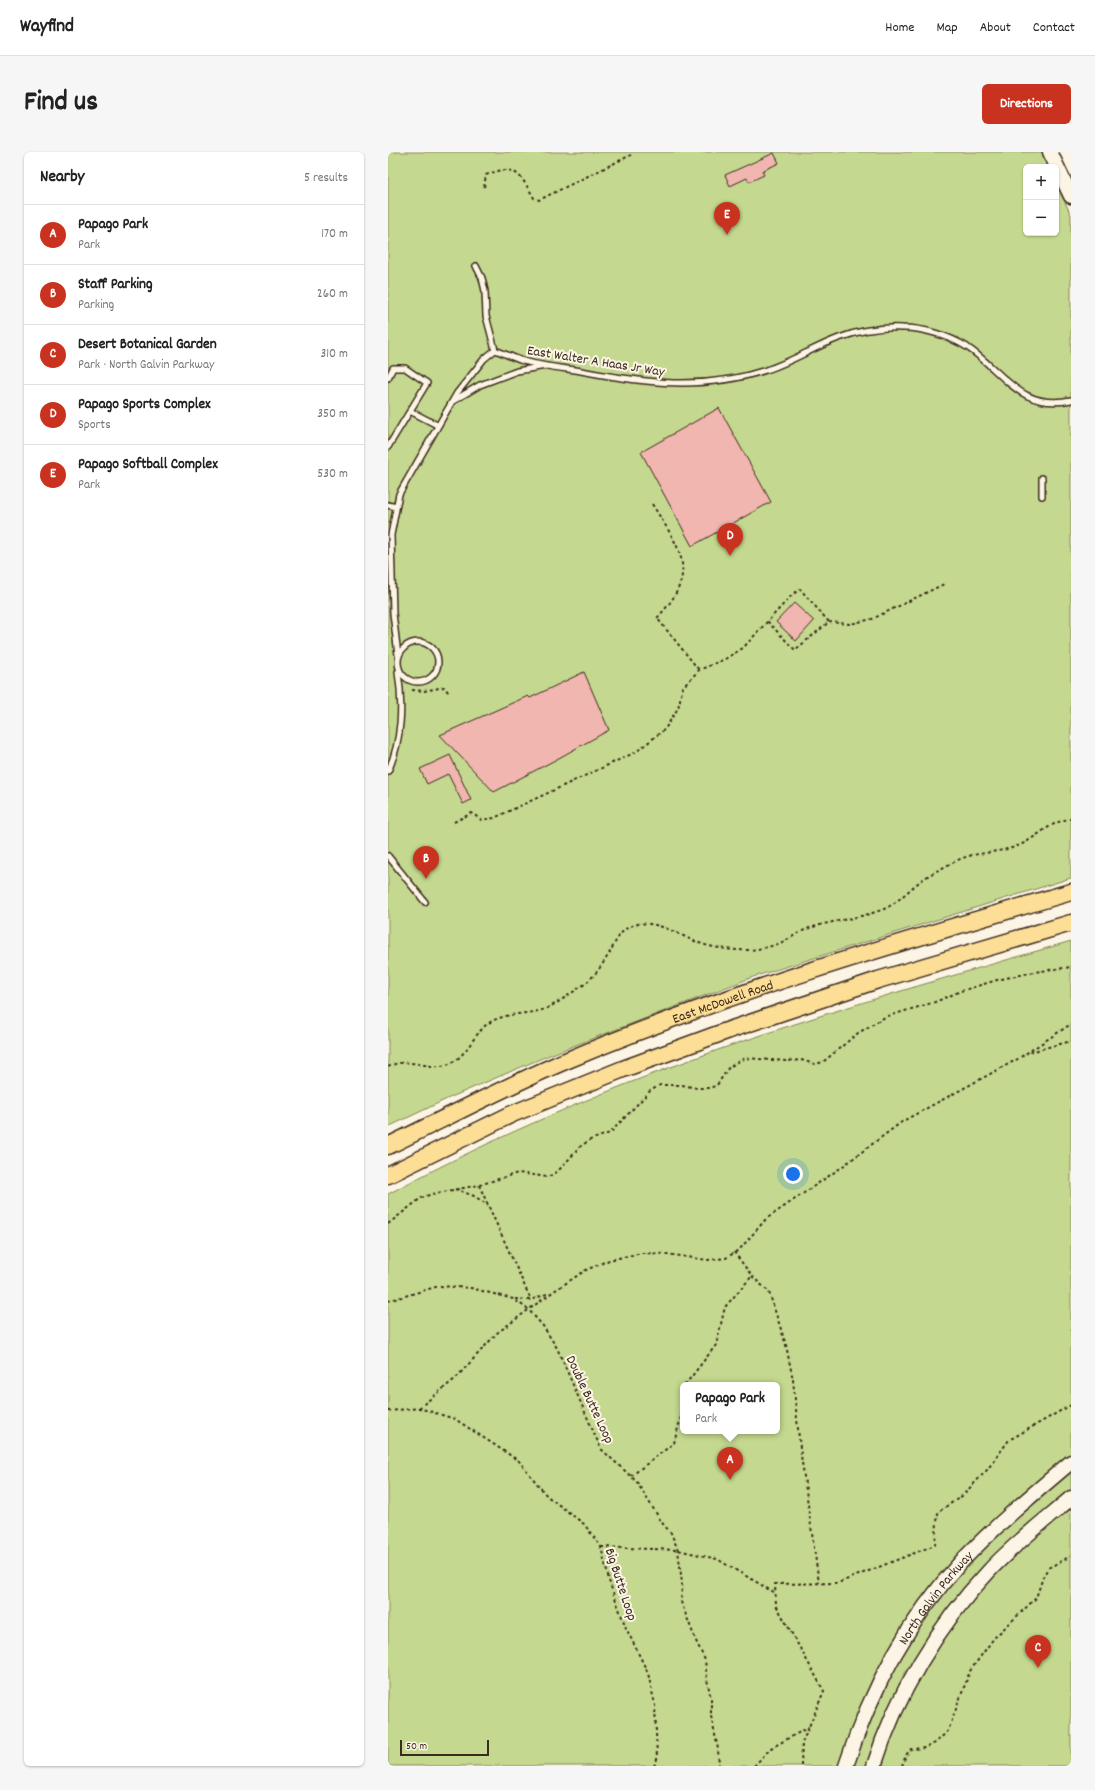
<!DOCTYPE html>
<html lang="en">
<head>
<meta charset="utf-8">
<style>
	body { margin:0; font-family:Dekko,sans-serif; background:#f6f6f6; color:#222 }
	.controls { position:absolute; right:12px; top:12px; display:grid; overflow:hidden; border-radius:6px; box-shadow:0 1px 3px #0004 }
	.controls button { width:36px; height:36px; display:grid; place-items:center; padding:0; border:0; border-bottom:1px solid #e0e0e0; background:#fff; color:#222; font:20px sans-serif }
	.scale { position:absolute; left:12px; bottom:10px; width:89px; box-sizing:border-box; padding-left:4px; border:2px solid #3b2a1e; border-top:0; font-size:11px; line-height:14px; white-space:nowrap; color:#3b2a1e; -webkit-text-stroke:3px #fcf5e5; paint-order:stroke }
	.you { position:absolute; left:405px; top:1022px; width:14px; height:14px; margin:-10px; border:3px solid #fff; border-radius:50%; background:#1a73e8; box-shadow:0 0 0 6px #1a73e833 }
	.badge { display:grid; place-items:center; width:26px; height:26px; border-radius:50%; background:#c8321e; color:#fff; font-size:13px; font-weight:700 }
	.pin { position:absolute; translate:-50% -33px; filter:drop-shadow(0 1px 2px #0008) }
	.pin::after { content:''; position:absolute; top:21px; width:14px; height:12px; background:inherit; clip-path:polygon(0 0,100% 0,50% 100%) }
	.popup { position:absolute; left:292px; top:1230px; width:100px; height:52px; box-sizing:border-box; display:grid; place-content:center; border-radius:6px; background:#fff; filter:drop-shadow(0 1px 3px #0005); font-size:13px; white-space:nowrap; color:#767676 }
	.popup b { font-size:15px; color:#222 }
	.popup::after { content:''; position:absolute; left:50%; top:100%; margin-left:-8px; border:8px solid transparent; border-top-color:#fff }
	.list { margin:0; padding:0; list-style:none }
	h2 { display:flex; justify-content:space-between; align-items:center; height:52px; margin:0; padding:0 16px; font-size:17px }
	h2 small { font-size:13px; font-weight:400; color:#767676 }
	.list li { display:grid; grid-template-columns:26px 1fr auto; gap:12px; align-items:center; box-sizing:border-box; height:60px; padding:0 16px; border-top:1px solid #e0e0e0 }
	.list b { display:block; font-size:15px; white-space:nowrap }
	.list p { margin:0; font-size:13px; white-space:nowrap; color:#767676 }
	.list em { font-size:13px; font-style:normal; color:#767676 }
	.map { position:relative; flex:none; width:683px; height:1614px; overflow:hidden; border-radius:6px }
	header { display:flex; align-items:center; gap:24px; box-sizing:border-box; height:56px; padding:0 20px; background:#fff; border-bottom:1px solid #e0e0e0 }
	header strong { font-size:19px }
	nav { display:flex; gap:22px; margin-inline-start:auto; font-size:14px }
	.intro { display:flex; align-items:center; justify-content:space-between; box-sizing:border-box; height:96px; padding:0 24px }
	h1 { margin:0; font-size:28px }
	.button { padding:10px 18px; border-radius:6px; background:#c8321e; color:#fff; font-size:14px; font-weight:700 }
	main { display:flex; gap:24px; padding:0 24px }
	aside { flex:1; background:#fff; border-radius:6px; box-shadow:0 1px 3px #0004 }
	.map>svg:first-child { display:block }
</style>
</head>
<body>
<header>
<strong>Wayfind</strong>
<nav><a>Home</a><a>Map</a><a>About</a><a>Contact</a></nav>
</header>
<div class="intro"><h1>Find us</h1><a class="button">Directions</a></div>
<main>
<aside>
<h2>Nearby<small>5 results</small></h2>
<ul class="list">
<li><span class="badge">A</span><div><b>Papago Park</b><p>Park</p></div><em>170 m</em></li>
<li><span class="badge">B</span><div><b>Staff Parking</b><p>Parking</p></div><em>260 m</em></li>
<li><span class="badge">C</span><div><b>Desert Botanical Garden</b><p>Park · North Galvin Parkway</p></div><em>310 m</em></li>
<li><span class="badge">D</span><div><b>Papago Sports Complex</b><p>Sports</p></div><em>350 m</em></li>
<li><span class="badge">E</span><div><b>Papago Softball Complex</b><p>Park</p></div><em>530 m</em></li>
</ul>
</aside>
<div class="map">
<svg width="683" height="1614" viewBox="0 0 683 1614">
	<rect width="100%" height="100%" fill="#fcf5e5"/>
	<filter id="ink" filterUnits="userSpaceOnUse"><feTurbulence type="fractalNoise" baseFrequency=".025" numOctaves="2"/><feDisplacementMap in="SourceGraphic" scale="8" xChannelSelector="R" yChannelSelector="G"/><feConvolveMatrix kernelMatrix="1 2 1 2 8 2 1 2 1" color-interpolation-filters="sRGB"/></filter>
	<g filter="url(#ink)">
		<path fill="#c4d98f" stroke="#808256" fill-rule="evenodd" d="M 0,0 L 654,0 L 661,15 L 638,15 L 638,81 L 668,81 L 668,31 L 683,63 L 683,726 L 365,825 L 159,904 L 61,946 L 0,975 Z
			M 683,789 L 683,1614 L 0,1614 L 0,1042 C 111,982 231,932 350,891 C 460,853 572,822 683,789 ZM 295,1233 L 389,1233 L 389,1279 L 295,1279 Z"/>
		<path fill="#f1b6af" stroke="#3b2a1e" d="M 386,1 L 391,11 L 374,19 L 376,23 L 361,30 L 359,26 L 342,34 L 337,23 Z
			M 331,256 L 383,350 L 304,394 L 253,300 Z
			M 406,451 L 426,469 L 408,489 L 388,470 Z
			M 196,520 L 221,578 L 169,607 L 106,640 L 52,583 L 140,544 L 142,546 Z
			M 62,603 L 83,648 L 75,652 L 60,622 L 39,632 L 32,617 Z"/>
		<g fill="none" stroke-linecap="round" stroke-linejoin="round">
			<g stroke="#3b2a1e" stroke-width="8">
				<path id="lane" d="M 88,114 L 94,126 L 97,139 L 98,164 L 107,198
					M 107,198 C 115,201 124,205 132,208 C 151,214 173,216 193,219 C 256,231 315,239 378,218 C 404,210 426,195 451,186 C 470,179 494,175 515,176 C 536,176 561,184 579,195 C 616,220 632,259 683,248
					M 0,226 L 5,216 L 17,216 L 39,231 L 0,295
					M 65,249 L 92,233 L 129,219 L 158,214
					M 22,259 L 49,273
					M 654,344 L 654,326
					M 0,353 L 8,355
					M10 510a20 20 0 1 1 40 0a20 20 0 1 1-40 0Z
					M 10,503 L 5,461 L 3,383 L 11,342 L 69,241 L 96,207 L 107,198
					M 0,619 C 14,589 15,552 10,520
					M 0,704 L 37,750"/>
			</g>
			<g stroke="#3b2a1e" stroke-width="17">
				<g id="secondary">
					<path d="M 662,0 L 683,44"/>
					<path id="s1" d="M 458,1614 C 482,1540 520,1468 573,1410 C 607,1374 645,1342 683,1310"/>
					<path d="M 486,1614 C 508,1543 550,1473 601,1419 C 626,1392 655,1370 683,1346"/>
				</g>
			</g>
			<g stroke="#3b2a1e" stroke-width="19">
				<g id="primary">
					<path id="s2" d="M 0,994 C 58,966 116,935 175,910 C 340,840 512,790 683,740"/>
					<path d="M 0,1023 L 124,962 L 235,917 L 344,877 L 490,828 L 683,771"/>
				</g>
			</g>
			<path stroke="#3b2a1e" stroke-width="2" stroke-dasharray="3 3" stroke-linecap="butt" d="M 96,35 L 98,23 C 127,11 132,22 146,46 L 151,48 L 243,3
				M 264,352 C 292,397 313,420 269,466 L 311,518
				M 441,470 L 462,472 L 484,467 L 556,432
				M 24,538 L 36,539 L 56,535 L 61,541
				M 66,670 L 84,661 L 93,668 L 106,666 L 248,600 L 277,577 L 290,556 L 295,535 L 311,518 L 337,507 L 355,496 L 404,443 L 412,437 L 441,470 L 407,498 L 379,469
				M 642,900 L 683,889
				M 0,915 C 21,903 40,920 61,912 C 78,905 84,885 98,873 C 114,861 132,863 150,859 C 165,856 181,842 194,834 C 204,827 213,815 219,805 C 228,791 231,775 250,772 C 270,769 291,783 309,790 C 318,794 330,796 339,797 C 359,800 379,797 397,789 C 406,784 414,778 425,775 C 448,768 473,766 496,757 C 510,751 521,737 534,728 C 544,721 556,715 568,709 C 587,699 611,702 632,693 C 650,685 662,669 683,667
				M 91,1033 L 143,1148
				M 67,1037 L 86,1044 L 100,1053
				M 0,1072 L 33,1046 L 44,1042 L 91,1033 L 130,1021 L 160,1025 L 170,1019 L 193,994 L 202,988 L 222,981 L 262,939 L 272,933 L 294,933 L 309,936 L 322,936 L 329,933 L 341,915 L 357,906 L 398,909 L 413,908 L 427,912 L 435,910 L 470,881 L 497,865 L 547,850 L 573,839 L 609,828 L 646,820 L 683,815
				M 346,1100 L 364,1124 L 381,1140 L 398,1193 L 405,1228 L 412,1296 L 431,1431
				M 127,1147 L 143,1148 L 161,1141
				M 0,1149 L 51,1134 L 83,1136 L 125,1147 L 140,1157 L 155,1174 L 169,1196 L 213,1297 L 248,1329 L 275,1372 L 283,1381 L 290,1398 L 294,1431 L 293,1450 L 308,1489 L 317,1508 L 319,1527 L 323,1547 L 323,1564 L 330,1597 L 331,1614
				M 297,1233 L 328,1193 L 337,1155 L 364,1124
				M 31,1256 L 67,1227 L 109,1181 L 166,1139 L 198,1118 L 221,1108 L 254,1101 L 279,1102 L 319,1108 L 338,1106 L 352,1097 L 378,1067 L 451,1017 L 515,969 L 628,908 L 683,872
				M 0,1259 L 31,1256 L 67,1267 L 131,1309 L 159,1344 L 196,1372 L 213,1395 L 222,1432 L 238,1476 L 260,1521 L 267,1553 L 269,1607 L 266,1614
				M 243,1324 L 286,1291 L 293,1265 L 295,1238
				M 213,1395 L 290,1398 L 329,1407 L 387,1441
				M 366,1614 L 383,1596 L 421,1575
				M 413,1614 L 414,1591 L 436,1539 L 388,1453 L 387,1432 L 450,1431 L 547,1393 L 550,1360 L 574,1344 L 599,1318 L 621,1288 L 683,1253
				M 514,1614 L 518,1603 L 523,1597 L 537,1596 L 547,1591 L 560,1579 L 582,1519 L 606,1486 L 648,1446 L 655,1425 L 660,1416 L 683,1404"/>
			<use href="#lane" stroke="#fcf5e5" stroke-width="5"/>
			<use href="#secondary" stroke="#fcf5e5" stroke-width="14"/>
			<use href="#primary" stroke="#fcde96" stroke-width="16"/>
		</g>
	</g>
	<g text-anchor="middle" stroke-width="4" stroke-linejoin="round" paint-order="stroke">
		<g font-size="14" fill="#3b2a1e" stroke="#fcf5e5">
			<text transform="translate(208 208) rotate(9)" y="5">East Walter A Haas Jr Way</text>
			<text dy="5" stroke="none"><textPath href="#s2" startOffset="365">East McDowell Road</textPath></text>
			<text transform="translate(203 1247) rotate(65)" y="5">Double Butte Loop</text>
			<text transform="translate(234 1432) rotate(72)" y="5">Big Butte Loop</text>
			<text dy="5" stroke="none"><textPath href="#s1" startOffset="192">North Galvin Parkway</textPath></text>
		</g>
	</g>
</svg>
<div class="controls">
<button>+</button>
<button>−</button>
</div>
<div class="scale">50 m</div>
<div class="you"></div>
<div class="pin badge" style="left:342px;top:1328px">A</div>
<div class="popup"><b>Papago Park</b>Park</div>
<div class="pin badge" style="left:38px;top:727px">B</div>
<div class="pin badge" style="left:650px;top:1516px">C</div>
<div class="pin badge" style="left:342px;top:404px">D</div>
<div class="pin badge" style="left:339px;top:83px">E</div>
</div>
</main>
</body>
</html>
